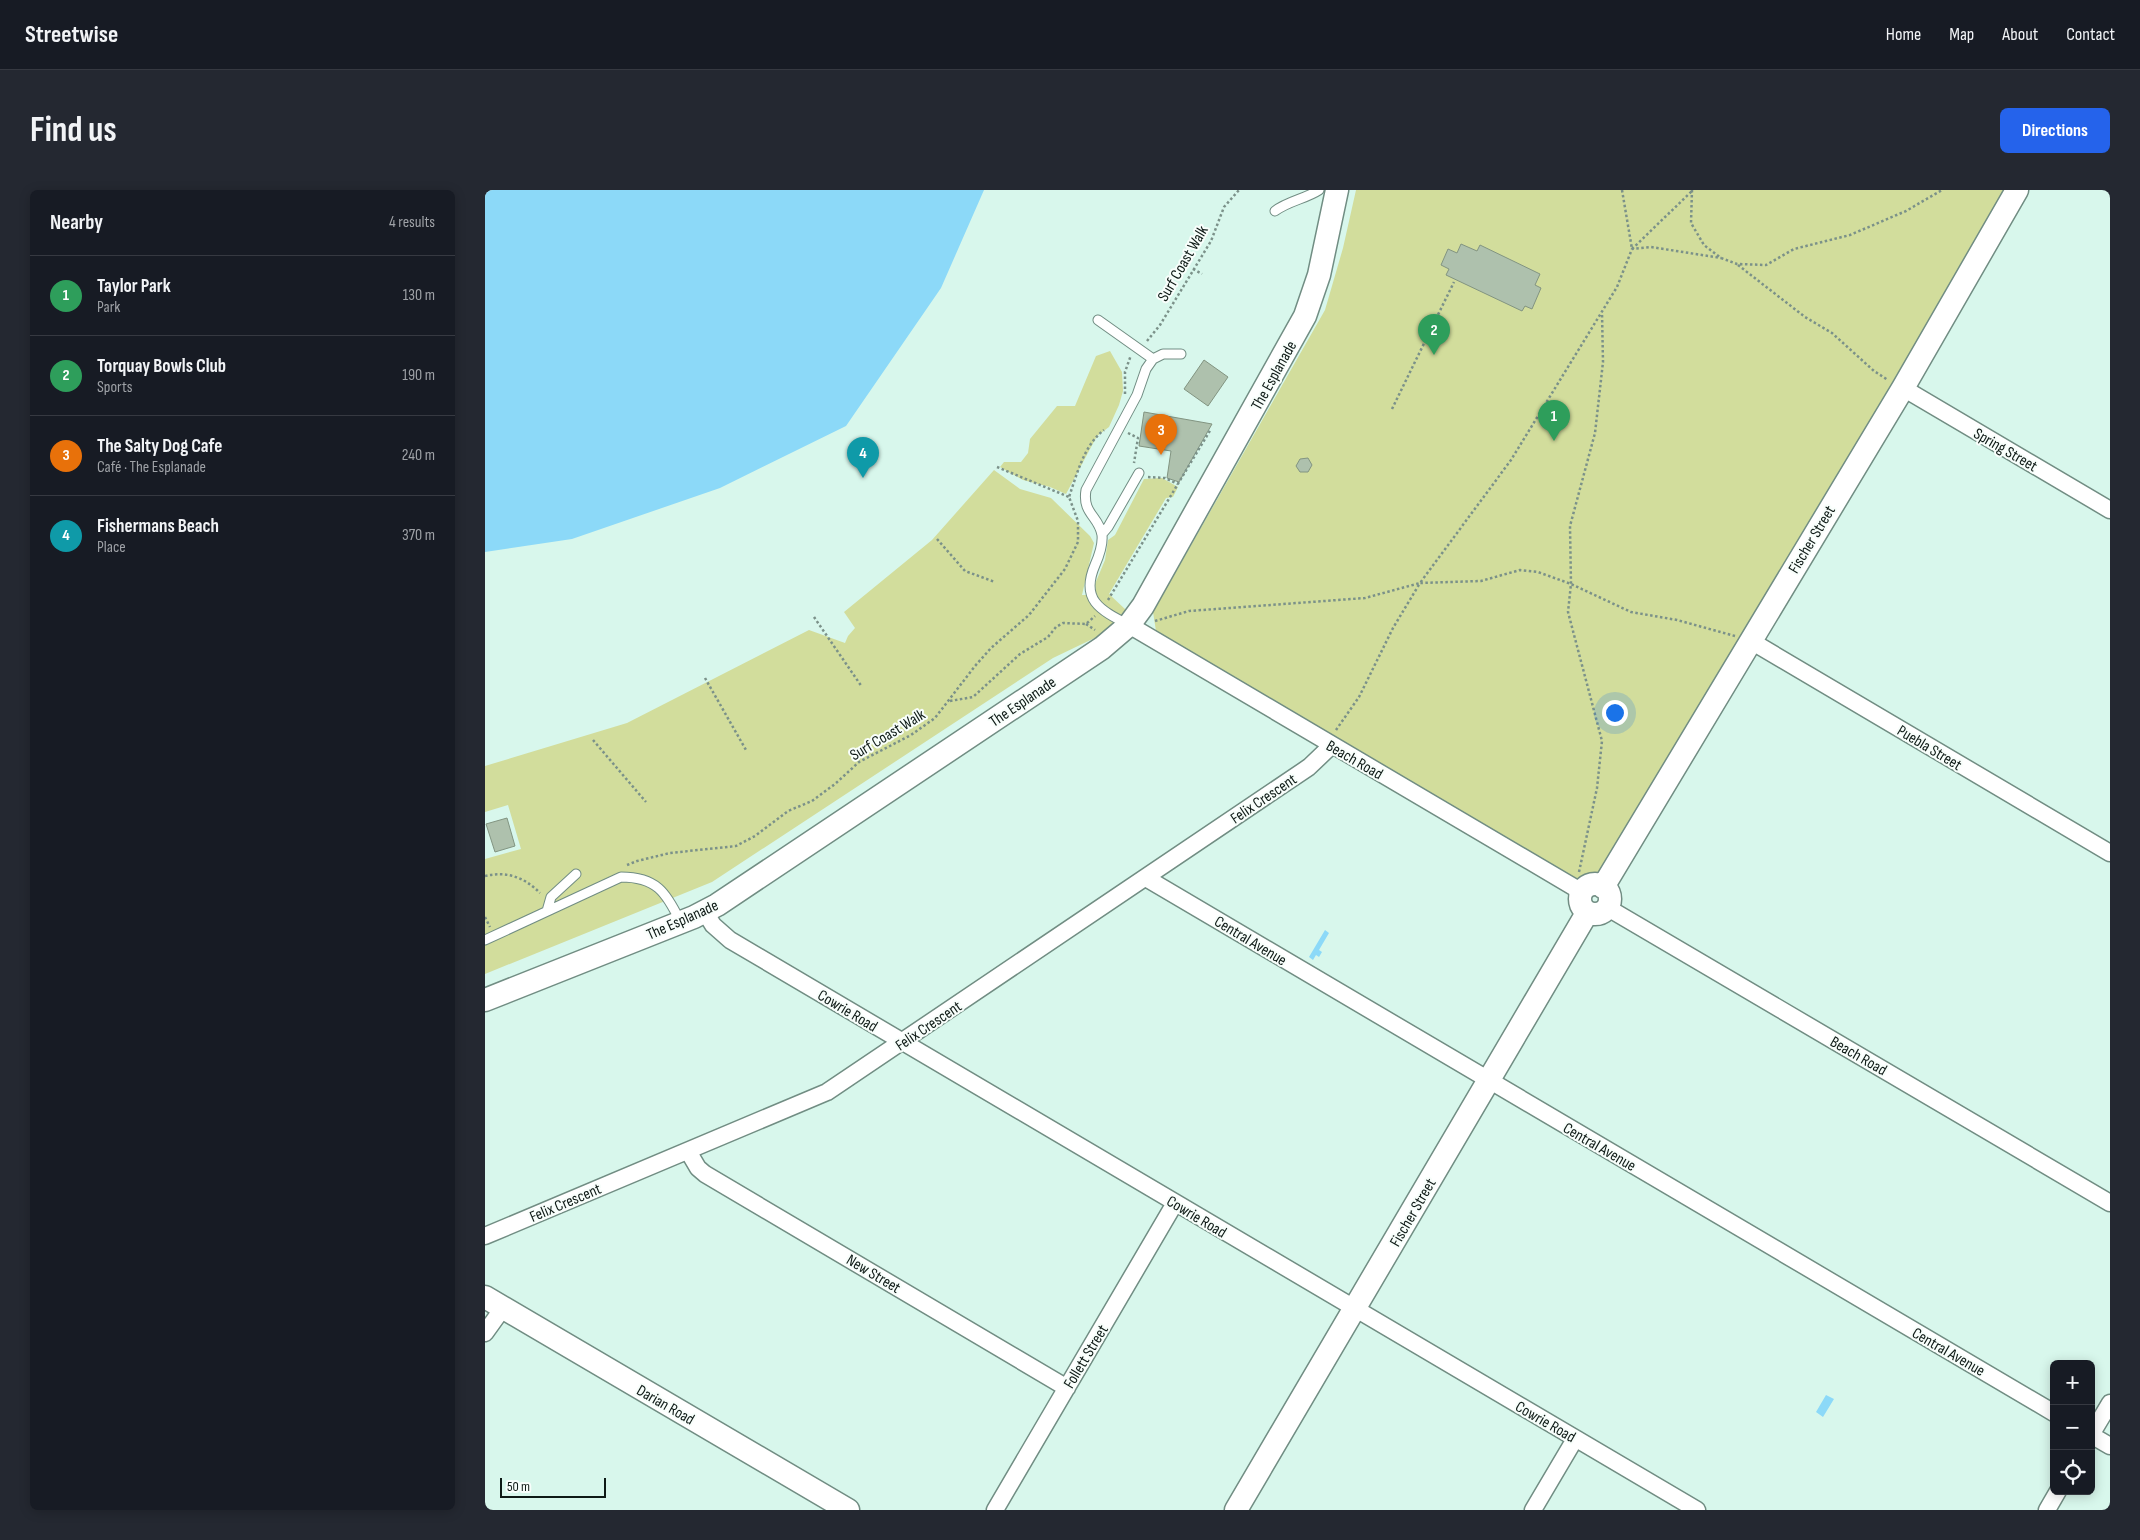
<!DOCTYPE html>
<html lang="en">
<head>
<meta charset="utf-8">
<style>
	body { margin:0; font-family:"Sofia Sans Condensed",sans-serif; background:#242831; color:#f1f3f6 }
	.controls { position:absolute; right:15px; bottom:15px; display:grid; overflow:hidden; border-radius:8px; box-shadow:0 2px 12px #0003 }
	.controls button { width:45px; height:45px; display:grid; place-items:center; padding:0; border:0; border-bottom:1px solid #363941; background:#171b24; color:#f1f3f6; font:25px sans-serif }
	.scale { position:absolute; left:15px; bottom:12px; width:106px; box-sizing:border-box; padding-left:5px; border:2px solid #0e1a16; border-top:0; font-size:14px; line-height:18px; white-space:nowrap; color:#0e1a16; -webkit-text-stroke:4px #f8fefb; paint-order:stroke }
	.you { position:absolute; left:1129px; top:522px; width:18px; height:18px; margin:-12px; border:4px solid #fff; border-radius:50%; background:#1a73e8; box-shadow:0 0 0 8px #1a73e833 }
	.badge { display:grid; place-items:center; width:32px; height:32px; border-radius:50%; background:#2563eb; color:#fff; font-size:16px; font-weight:700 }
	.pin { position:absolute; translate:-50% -41px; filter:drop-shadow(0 1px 2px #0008) }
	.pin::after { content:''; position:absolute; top:26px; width:18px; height:15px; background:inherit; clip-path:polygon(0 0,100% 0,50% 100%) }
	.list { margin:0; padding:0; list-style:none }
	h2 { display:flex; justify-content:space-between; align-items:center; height:65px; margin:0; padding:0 20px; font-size:21px }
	h2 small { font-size:16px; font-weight:400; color:#9ea1a6 }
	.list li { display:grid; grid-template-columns:32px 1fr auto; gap:15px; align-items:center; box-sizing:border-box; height:80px; padding:0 20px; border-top:1px solid #363941 }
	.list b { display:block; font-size:19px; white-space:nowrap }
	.list p { margin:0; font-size:16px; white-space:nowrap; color:#9ea1a6 }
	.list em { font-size:16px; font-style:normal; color:#9ea1a6 }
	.icon { flex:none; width:28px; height:28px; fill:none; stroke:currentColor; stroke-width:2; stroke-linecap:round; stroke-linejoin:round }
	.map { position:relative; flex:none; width:1625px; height:1320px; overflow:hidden; border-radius:8px }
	header { display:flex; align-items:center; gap:30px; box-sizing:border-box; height:70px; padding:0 25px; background:#171b24; border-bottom:1px solid #363941 }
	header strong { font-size:24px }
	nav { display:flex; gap:28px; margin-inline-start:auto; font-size:18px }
	.intro { display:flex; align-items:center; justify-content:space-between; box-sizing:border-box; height:120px; padding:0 30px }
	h1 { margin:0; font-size:35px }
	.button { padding:12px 22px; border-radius:8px; background:#2563eb; color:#fff; font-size:18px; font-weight:700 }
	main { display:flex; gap:30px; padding:0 30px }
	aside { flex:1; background:#171b24; border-radius:8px; box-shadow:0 2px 12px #0003 }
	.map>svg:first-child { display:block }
</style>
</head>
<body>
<header>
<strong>Streetwise</strong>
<nav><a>Home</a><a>Map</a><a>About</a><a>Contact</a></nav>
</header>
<div class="intro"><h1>Find us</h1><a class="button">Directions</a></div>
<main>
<aside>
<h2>Nearby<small>4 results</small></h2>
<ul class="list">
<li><span class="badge" style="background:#2e9e5b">1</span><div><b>Taylor Park</b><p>Park</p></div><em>130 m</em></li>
<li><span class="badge" style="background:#2e9e5b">2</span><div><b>Torquay Bowls Club</b><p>Sports</p></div><em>190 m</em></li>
<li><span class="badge" style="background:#e8710a">3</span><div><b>The Salty Dog Cafe</b><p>Café · The Esplanade</p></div><em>240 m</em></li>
<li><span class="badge" style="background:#0f9aa8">4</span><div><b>Fishermans Beach</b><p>Place</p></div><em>370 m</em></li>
</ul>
</aside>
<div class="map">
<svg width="1625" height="1320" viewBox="0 0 1625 1320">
	<rect width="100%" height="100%" fill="#d8f7ec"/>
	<path fill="#d2dd9c" d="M 871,0 L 1523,0 L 1112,689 L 1092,692 L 671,441 L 668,422 L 840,120 L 858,58 Z
		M 625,161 L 637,182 L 638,201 L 634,215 L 624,237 L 612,246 L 581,304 L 565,297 L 538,290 L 515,277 L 519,272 L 536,272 L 543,263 L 545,249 L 572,216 L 590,216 L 611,166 Z
		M 509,280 L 535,299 L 566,308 L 605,346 L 609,353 L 597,405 L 611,405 L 610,394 L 620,370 L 623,350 L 630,345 L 659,289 L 677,288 L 693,297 L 688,307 L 681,308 L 624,404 L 641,420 L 618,444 L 568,468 L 227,692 L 0,784 L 0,669 L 36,659 L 23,615 L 0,622 L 0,576 L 142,533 L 324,440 L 360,453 L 363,446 L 370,438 L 359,422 L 447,350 Z"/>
	<path fill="#8cd9f8" d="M 0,0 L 499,0 L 456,98 L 361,236 L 235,298 L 87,349 L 0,362 Z
		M 840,740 L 844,743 L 834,760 L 837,762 L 834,767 L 831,765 L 828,770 L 824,767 Z
		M 1341,1205 L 1349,1209 L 1338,1227 L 1331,1222 Z"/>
	<path fill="#aec1ad" stroke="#829481" d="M 976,54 L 992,61 L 995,55 L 1055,84 L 1050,95 L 1056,98 L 1047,119 L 1040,116 L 1037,121 L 961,85 L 964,79 L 956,75 L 963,59 L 972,63 Z
		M 719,170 L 743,187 L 723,216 L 699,199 Z
		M 659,222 L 727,234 L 694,292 L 682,288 L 686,261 L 654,256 Z
		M 823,268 L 827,275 L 823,282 L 815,282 L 811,276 L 815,269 Z
		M 22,628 L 30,656 L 10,662 L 1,634 Z"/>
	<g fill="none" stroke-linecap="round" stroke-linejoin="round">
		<g stroke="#718d83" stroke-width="11">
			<path id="lane" d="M 790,21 C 803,11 820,9 834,0
				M 613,130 L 668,169
				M 617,344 L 623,337 L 654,283
				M 644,435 C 615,420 595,410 610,375 C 614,366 618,355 617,345 C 614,326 597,324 601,300 L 652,205 L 661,179 L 668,169 L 678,164 L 696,164
				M 62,721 L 66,707 L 91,684
				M 0,750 L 136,687 C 171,687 181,702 195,731"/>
		</g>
		<g stroke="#718d83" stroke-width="19">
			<path id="street" d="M 1418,198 L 1625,320
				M 644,435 L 1097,702
				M 1266,451 L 1625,663
				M 661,688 L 1569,1223
				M 1123,718 L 1625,1013
				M 220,722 L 228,735 L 245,750 L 1212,1320
				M 203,961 L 213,978 L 220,984 L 582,1198
				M 0,1046 L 342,902 L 824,577 L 847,555
				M 0,1143 L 18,1118
				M 1606,1245 L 1625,1213
				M 1606,1245 L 1625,1256
				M 510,1320 L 690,1013
				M 1048,1320 L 1090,1249
				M 1562,1320 L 1573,1301"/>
		</g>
		<g stroke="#718d83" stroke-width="25">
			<path id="secondary" d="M1095 709a15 15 0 1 1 30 0a15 15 0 1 1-30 0Z
				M 1118,697 L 1418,198 L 1532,0
				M 0,810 L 209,727 L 232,715 L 617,458 L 644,435 L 658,416 L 820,126 L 834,85 L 852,0
				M 0,1107 L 363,1320
				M 751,1320 L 1102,723"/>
		</g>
		<path stroke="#7b9189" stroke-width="2.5" stroke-dasharray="2.5 2.5" stroke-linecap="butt" d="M 1137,0 L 1147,59
			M 1207,0 L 1206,33 L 1219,55 L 1236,68 L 1252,74 L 1281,75 L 1309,59 L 1365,45 L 1421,21 L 1457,0
			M 1147,59 L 1207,1
			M 1253,75 L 1320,127 L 1347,143 L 1389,181 L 1403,190
			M 708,79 L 717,84
			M 662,151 L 675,135 L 726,51 L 739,17 L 754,0
			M 640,204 L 640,182 L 646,165
			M 907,219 L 969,92
			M 643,243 L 653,248 L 649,273
			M 512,277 L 584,307
			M 663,287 L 680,288 L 693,294
			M 452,349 L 480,381 L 510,392
			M 623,410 L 726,239
			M 329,427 L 377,497
			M 670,431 L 704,421 L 880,408 L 935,393 L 1026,270 L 1132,97 L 1147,59 L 1166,57 L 1236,68
			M 601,434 L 610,440
			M 220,488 L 261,560
			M 465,511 L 488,507 L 535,464 L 563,447 L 571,437 L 578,433 L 601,434 L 610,426
			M 851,540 L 874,507 L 908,438 L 935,393 L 996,391 L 1035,380 L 1053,382 L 1086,394 L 1146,422 L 1192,430 L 1250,446
			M 108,550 L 161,612
			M 142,675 L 152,671 L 185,663 L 251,656 L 270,646 L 303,621 L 327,611 L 350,594 L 374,572 L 426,545 L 450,528 L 490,476 L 506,458 L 544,425 L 580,379 L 593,352 L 593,331 L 584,307 C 592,284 599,255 619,240
			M 1094,682 L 1112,598 L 1117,551 L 1083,422 L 1086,394 L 1085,336 L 1110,243 L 1118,172 L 1117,123
			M 0,686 C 22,681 39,687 55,703
			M 0,727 L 5,737"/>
		<use href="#lane" stroke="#fff" stroke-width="9"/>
		<use href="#street" stroke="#fff" stroke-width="16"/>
		<use href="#secondary" stroke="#fff" stroke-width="22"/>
	</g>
	<g text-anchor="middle" stroke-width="4" stroke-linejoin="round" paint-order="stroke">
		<g font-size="16" fill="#0e1a16" stroke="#f8fefb">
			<text transform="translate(697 73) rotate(-60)" y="6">Surf Coast Walk</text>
			<text transform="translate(788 185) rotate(-61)" y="6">The Esplanade</text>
			<text transform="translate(1521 259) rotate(30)" y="6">Spring Street</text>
			<text transform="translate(1326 349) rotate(-59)" y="6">Fischer Street</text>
			<text transform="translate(537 511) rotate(-34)" y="6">The Esplanade</text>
			<text transform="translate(402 544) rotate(-31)" y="6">Surf Coast Walk</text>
			<text transform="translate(1445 557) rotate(31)" y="6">Puebla Street</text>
			<text transform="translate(870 569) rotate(30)" y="6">Beach Road</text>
			<text transform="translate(778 608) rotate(-34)" y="6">Felix Crescent</text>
			<text transform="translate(197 729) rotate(-24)" y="6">The Esplanade</text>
			<text transform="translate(766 750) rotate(31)" y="6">Central Avenue</text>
			<text transform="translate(363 820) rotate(31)" y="6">Cowrie Road</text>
			<text transform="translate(443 835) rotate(-34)" y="6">Felix Crescent</text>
			<text transform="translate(1374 865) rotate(30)" y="6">Beach Road</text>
			<text transform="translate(1115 956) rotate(30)" y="6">Central Avenue</text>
			<text transform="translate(80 1012) rotate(-23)" y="6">Felix Crescent</text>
			<text transform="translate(927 1022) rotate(-60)" y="6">Fischer Street</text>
			<text transform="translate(712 1026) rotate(31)" y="6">Cowrie Road</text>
			<text transform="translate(389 1083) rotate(31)" y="6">New Street</text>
			<text transform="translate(1464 1161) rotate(30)" y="6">Central Avenue</text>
			<text transform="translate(600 1166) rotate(-59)" y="6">Follett Street</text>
			<text transform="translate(181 1214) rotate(30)" y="6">Darian Road</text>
			<text transform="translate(1061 1231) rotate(30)" y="6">Cowrie Road</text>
		</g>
	</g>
</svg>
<div class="controls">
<button>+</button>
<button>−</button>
<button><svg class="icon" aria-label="locate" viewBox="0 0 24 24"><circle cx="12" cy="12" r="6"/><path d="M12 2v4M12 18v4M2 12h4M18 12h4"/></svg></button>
</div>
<div class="scale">50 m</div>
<div class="you"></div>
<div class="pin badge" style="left:1069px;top:251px;background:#2e9e5b">1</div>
<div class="pin badge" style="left:949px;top:165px;background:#2e9e5b">2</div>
<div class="pin badge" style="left:676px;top:265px;background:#e8710a">3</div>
<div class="pin badge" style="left:378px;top:288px;background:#0f9aa8">4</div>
</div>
</main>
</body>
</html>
